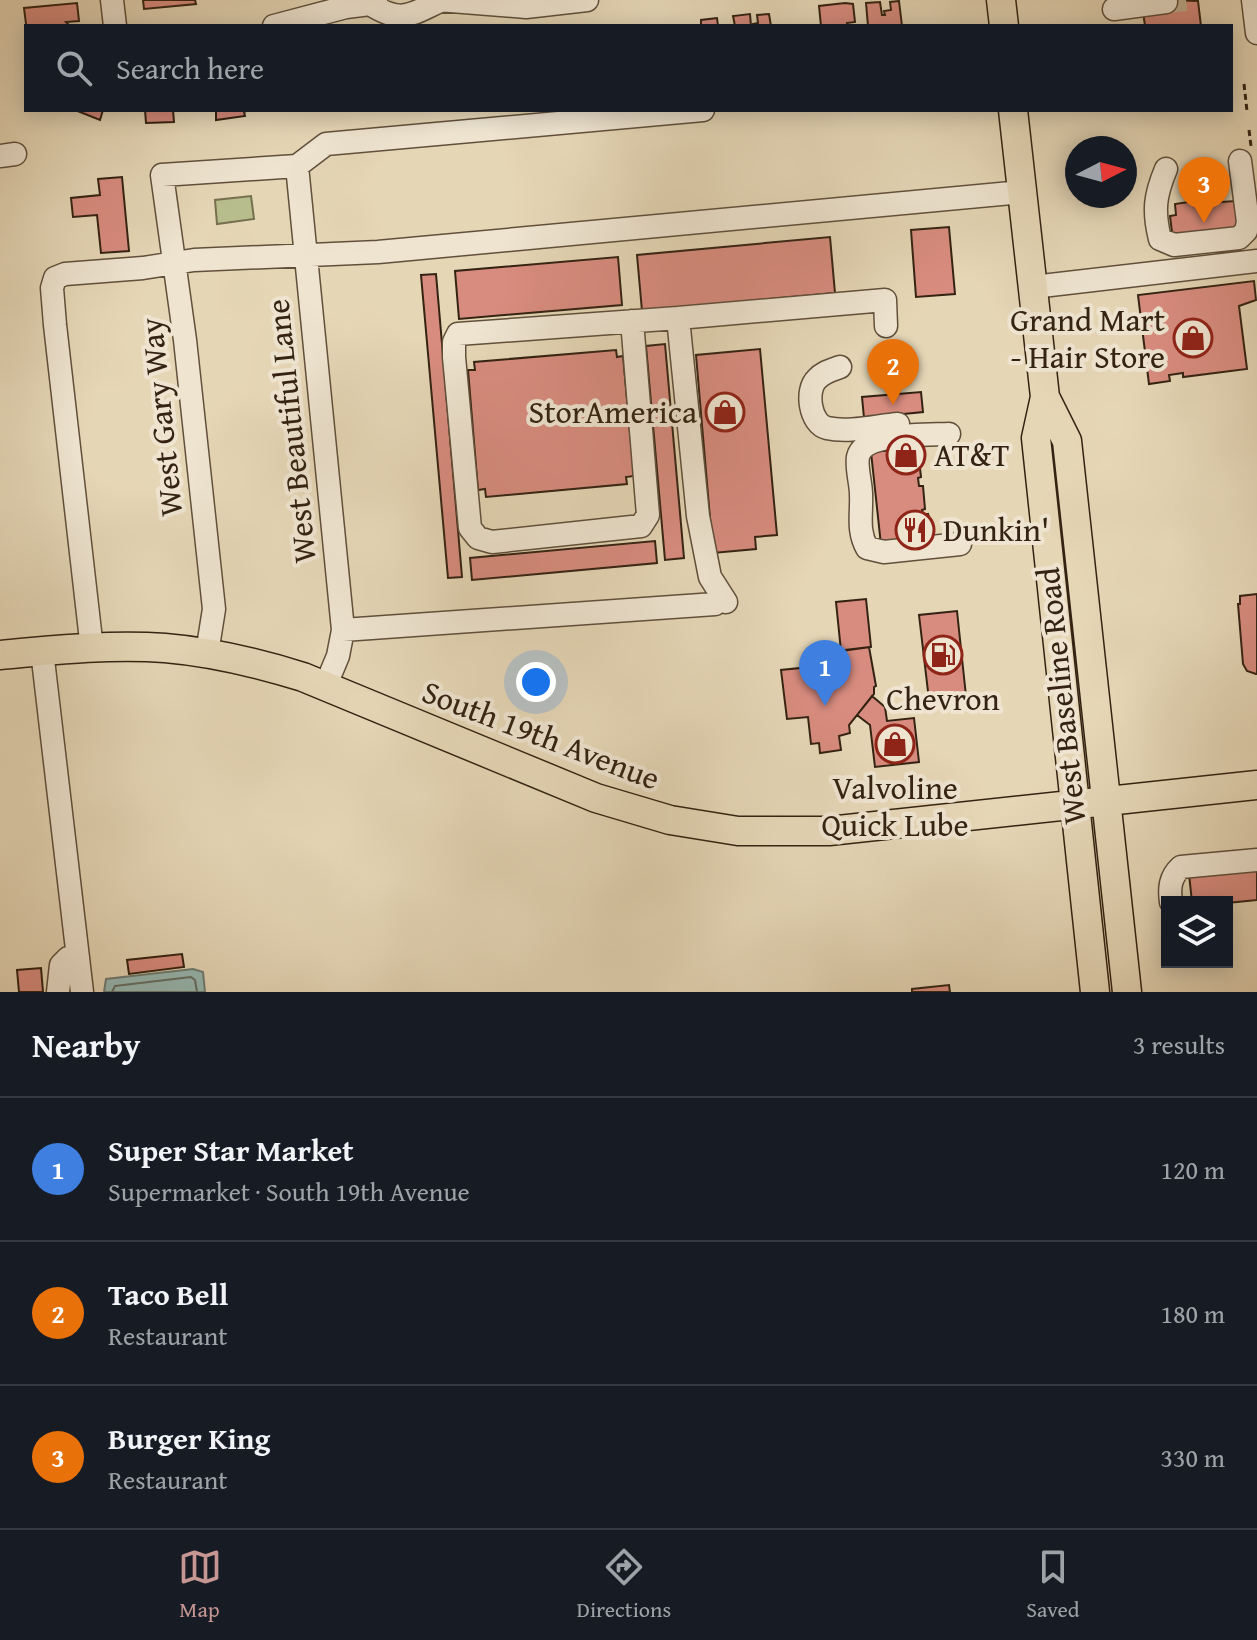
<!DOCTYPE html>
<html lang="en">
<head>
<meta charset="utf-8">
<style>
	body { margin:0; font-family:"Gentium Book Plus",serif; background:#242831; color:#f1f3f6 }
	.controls { position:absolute; right:24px; bottom:24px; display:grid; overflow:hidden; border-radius:0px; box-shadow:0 4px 20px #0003 }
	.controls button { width:72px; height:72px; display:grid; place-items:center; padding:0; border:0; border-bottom:2px solid #363941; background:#171b24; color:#f1f3f6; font:40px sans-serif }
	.compass { position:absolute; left:1065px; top:136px; width:72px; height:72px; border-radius:50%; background:#171b24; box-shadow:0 4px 20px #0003; rotate:84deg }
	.you { position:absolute; left:536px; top:682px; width:28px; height:28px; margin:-20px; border:6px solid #fff; border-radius:50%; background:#1a73e8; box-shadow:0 0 0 12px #1a73e833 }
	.badge { display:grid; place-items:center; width:52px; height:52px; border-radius:50%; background:#c59692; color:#fff; font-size:26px; font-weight:700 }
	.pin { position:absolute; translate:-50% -66px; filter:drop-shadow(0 2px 4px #0008) }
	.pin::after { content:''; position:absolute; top:42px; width:28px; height:24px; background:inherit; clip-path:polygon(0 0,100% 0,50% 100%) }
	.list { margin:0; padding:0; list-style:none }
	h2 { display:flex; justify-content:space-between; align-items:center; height:104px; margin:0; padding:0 32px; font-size:34px }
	h2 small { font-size:26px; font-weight:400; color:#9ea1a6 }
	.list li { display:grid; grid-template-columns:52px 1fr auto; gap:24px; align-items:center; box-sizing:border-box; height:144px; padding:0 32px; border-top:2px solid #363941 }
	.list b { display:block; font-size:30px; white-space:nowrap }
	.list p { margin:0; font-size:26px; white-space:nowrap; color:#9ea1a6 }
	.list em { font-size:26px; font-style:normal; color:#9ea1a6 }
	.icon { flex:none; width:44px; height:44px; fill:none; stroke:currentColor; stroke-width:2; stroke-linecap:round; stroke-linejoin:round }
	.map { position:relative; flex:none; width:1257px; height:992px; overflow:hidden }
	.search { position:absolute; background:#171b24; box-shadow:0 4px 20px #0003; left:24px; right:24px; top:24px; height:88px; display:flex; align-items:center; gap:20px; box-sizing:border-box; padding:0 28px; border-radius:0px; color:#9ea1a6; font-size:30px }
	.sheet { height:536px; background:#171b24 }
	nav { display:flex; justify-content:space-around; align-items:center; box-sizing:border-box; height:112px; border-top:2px solid #363941; background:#171b24; font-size:22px; color:#9ea1a6 }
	nav a { display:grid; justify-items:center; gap:4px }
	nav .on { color:#c59692 }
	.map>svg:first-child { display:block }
</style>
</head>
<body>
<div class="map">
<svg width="1257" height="992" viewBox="0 0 1257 992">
	<rect width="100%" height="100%" fill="#e5d6b6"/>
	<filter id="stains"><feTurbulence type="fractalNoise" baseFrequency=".0025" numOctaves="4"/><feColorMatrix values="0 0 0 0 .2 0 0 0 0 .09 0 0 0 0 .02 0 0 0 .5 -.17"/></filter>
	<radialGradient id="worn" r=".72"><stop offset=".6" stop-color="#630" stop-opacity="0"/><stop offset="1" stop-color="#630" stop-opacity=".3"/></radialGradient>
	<path fill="#b7bd8c" stroke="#76704f" stroke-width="2" d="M 251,196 L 254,219 L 217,224 L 215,200 Z"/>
	<path fill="#96b8b2" stroke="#6f7c72" stroke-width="2" d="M 193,969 L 203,972 L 205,992 L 104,992 L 106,979 Z"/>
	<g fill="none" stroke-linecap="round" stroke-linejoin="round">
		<path stroke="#656e62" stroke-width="2" d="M 112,992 L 115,986 L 191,977 L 195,980 L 197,992"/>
	</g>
	<path fill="#d88c7f" stroke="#342312" stroke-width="2" d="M 143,0 L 195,0 L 196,4 L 144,9 Z
		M 1165,0 L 1198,1 L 1201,26 L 1141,26 L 1145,25 L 1142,7 Z
		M 899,1 L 902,26 L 868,26 L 866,3 L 880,2 L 882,15 L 885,15 L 884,11 L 891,10 L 890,2 Z
		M 77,3 L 79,21 L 66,22 L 70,26 L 27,26 L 26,24 L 24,8 Z
		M 845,3 L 853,4 L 855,22 L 847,23 L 848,26 L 821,26 L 819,6 Z
		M 750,14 L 751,26 L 735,26 L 733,16 Z
		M 769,14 L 771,26 L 753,26 L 753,24 L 758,23 L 757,15 Z
		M 717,18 L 718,26 L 701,26 L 701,20 Z
		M 75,110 L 103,110 L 100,120 Z
		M 145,110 L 173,110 L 174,122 L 146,123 Z
		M 216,110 L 249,110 L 244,112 L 245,116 L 216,120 Z
		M 122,177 L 129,251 L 101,253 L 97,215 L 73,217 L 71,198 L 100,195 L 98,179 Z
		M 1222,197 L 1222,202 L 1235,201 L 1238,229 L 1173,240 L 1170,216 L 1176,215 L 1175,204 Z
		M 949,227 L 955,294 L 916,297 L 911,230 Z
		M 830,237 L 835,293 L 642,311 L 637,255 Z
		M 618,257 L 622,305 L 459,319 L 455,271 Z
		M 436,274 L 462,577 L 448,578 L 421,275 Z
		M 1254,281 L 1256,300 L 1239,306 L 1247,369 L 1183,377 L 1183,373 L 1169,375 L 1170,381 L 1149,384 L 1138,295 Z
		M 665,344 L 684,558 L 665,560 L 646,346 Z
		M 760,349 L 777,535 L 755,537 L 756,549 L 713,553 L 696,355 Z
		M 616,350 L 617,357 L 623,356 L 634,476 L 626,477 L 627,484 L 486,497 L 485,489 L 478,490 L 468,370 L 475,370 L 474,362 Z
		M 921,392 L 923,412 L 864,418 L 862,397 Z
		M 913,443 L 915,452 L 918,452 L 921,477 L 918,478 L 919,486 L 923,486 L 925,509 L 922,510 L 923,515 L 928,514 L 929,517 L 923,517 L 927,518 L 929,538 L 881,545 L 871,452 L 893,450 L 893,446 Z
		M 655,541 L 657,563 L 472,580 L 470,558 Z
		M 1257,594 L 1257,674 L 1256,674 L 1247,671 L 1243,664 L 1238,604 L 1240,604 L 1240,596 Z
		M 866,599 L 871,647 L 841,651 L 836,602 Z
		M 957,611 L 966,696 L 929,700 L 919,615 Z
		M 869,647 L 876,686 L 874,687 L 874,694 L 849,725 L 850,733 L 839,736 L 841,750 L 820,753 L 819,743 L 811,744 L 808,717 L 787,719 L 781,670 L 829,665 L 827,652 Z
		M 872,696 L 885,707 L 887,721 L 914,718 L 919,762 L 875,767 L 870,725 L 857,715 Z
		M 1257,864 L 1257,900 L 1227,903 L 1192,902 L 1189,874 Z
		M 182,954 L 184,967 L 129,974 L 127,960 Z
		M 41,968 L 43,992 L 19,992 L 17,970 Z
		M 949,985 L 950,992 L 912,992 L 912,989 Z"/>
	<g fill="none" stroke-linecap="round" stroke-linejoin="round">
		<path stroke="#c2b295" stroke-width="22" stroke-dasharray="22 11" stroke-linecap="butt" d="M 1166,2 L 1186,0"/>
		<g stroke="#60503b" stroke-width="25">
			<path id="minor" d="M 112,0 L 115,26
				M 438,0 L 526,7 L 587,0
				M 1253,0 L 1257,33
				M 370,4 C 401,24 410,15 440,1
				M 1114,9 L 1166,2
				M 274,26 L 346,7 L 370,4 L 376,0
				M 0,156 L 15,154
				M 297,166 L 343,630 L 338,656 L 325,687
				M 1166,169 C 1155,195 1153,211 1160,239 L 1174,245 L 1239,238 L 1246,231 L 1248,222 L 1240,161
				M 1033,287 L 1257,261
				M 632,321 L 648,515 L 641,526 L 492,542 L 478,538 L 470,528 L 454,357 L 454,342 L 458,334 L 678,318
				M 840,367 C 832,370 823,372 817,379 C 805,390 810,424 827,428 C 848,433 876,426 898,424
				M 949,434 C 928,435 863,432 858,457 C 856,468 861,483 861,494 C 862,514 857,530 867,548 L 884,552 L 960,544
				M 726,602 L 710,577 L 698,516 L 678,318 L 885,300 L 886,326
				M 343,630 L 715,604
				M 92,649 L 55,325 L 52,288 L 55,278 L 65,274 L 143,268 L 194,260 L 378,252 L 1022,192
				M 42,651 L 82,992
				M 207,653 L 214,609 L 185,340 L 162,175 L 297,166 L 326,144 L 703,110
				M 1171,902 C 1169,888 1170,877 1181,867 L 1257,860
				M 58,992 L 61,965 L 68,958 L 78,957"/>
		</g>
		<g stroke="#342312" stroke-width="31">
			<path id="major" d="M 1001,0 L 1004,26
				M 1013,110 L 1045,397 L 1036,438 L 1095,992
				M 1045,397 L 1067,441 L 1127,992
				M 0,655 C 54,650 111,644 165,648 C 213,652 258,663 303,677 L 596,798 L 670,820 L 738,831 L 829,831 L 1257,785"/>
		</g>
		<path stroke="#342312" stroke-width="3" stroke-dasharray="6 4" stroke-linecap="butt" d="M 1244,84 L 1247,111
			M 1249,130 L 1251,146"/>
		<use href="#minor" stroke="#eee4d0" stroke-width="22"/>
		<use href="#major" stroke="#e5d6b6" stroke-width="28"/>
	</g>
	<defs>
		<g id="shop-ring" transform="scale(2)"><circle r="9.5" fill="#eee4d0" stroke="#8f2418" stroke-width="1.5"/><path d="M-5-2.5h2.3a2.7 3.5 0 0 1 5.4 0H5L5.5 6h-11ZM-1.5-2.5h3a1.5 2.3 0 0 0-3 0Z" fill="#8f2418"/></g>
		<g id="restaurant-ring" transform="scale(2)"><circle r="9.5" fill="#eee4d0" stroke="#8f2418" stroke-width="1.5"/><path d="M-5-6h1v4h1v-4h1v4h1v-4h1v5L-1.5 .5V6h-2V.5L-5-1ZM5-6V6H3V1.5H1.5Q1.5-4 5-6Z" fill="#8f2418"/></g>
		<g id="fuel-ring" transform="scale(2)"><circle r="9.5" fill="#eee4d0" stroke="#8f2418" stroke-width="1.5"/><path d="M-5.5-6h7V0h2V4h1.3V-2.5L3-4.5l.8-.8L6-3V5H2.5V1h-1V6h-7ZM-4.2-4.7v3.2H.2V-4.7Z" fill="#8f2418"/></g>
	</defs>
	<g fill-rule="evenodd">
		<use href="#shop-ring" x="1193" y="338"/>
		<use href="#shop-ring" x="725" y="412"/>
		<use href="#shop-ring" x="906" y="455"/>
		<use href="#restaurant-ring" x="915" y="530"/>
		<use href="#fuel-ring" x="943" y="655"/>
		<use href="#shop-ring" x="895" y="744"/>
	</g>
	<g text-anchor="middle" stroke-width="8" stroke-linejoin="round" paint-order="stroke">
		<g font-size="32" fill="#342312" stroke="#eee4d0" text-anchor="end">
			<text x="1165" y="331">Grand Mart<tspan x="1165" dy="37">- Hair Store</tspan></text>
			<text x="697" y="423">StorAmerica</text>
			<text x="934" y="466" text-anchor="start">AT&amp;T</text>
			<text x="943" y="541" text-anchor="start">Dunkin'</text>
			<text x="943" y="710" text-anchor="middle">Chevron</text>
			<text x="895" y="799" text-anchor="middle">Valvoline<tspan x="895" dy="37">Quick Lube</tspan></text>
		</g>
		<g font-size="32" fill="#342312" stroke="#eee4d0">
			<text transform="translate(161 417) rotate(-96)" y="11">West Gary Way</text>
			<text transform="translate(291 431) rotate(-96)" y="11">West Beautiful Lane</text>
			<text transform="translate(1061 696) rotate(-96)" y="11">West Baseline Road</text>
			<text transform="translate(541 735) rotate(21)" y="11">South 19th Avenue</text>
		</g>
	</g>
	<rect width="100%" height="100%" filter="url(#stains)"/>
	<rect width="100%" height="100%" fill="url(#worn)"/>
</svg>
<div class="controls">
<button><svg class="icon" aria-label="layers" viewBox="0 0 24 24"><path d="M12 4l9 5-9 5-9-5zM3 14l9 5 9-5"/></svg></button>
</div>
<svg class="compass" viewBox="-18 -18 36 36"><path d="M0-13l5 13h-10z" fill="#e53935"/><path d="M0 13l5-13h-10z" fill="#9ea1a6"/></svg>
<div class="you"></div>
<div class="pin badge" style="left:825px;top:706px;background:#3f7fe0">1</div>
<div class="pin badge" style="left:893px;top:405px;background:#e8710a">2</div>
<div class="pin badge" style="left:1204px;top:223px;background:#e8710a">3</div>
<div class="search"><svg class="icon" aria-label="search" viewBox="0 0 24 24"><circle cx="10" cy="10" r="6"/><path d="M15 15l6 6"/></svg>Search here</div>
</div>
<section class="sheet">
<h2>Nearby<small>3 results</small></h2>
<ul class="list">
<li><span class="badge" style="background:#3f7fe0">1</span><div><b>Super Star Market</b><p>Supermarket · South 19th Avenue</p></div><em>120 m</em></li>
<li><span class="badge" style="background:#e8710a">2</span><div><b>Taco Bell</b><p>Restaurant</p></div><em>180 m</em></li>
<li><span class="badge" style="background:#e8710a">3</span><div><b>Burger King</b><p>Restaurant</p></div><em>330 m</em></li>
</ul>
</section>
<nav>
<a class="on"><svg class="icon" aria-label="map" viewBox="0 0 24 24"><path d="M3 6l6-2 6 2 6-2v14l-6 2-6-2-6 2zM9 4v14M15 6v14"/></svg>Map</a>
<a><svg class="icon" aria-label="directions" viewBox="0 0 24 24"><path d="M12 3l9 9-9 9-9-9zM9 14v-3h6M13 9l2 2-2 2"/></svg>Directions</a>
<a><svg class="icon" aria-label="saved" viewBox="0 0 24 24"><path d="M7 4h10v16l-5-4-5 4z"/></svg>Saved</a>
</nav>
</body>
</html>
